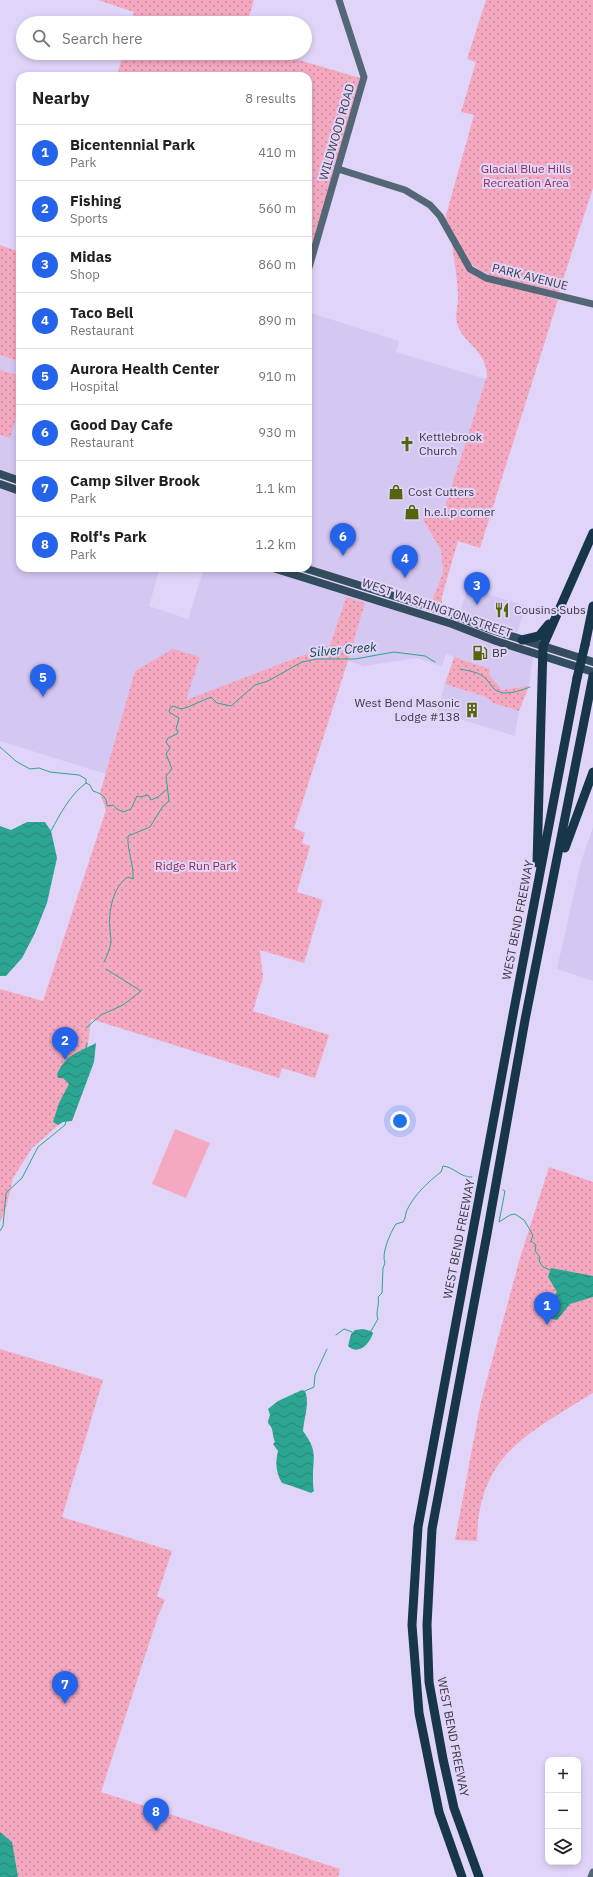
<!DOCTYPE html>
<html lang="en">
<head>
<meta charset="utf-8">
<style>
	body { margin:0; font-family:"IBM Plex Sans",sans-serif; background:#f6f6f6; color:#202124 }
	.controls { position:absolute; right:12px; bottom:12px; display:grid; overflow:hidden; border-radius:8px; box-shadow:0 2px 6px #0003 }
	.controls button { width:36px; height:36px; display:grid; place-items:center; padding:0; border:0; border-bottom:1px solid #e0e0e0; background:#fff; color:#202124; font:20px sans-serif }
	.you { position:absolute; left:400px; top:1121px; width:14px; height:14px; margin:-10px; border:3px solid #fff; border-radius:50%; background:#1a73e8; box-shadow:0 0 0 6px #1a73e833 }
	.badge { display:grid; place-items:center; width:26px; height:26px; border-radius:50%; background:#2563eb; color:#fff; font-size:13px; font-weight:700 }
	.pin { position:absolute; translate:-50% -33px; filter:drop-shadow(0 1px 2px #0008) }
	.pin::after { content:''; position:absolute; top:21px; width:14px; height:12px; background:inherit; clip-path:polygon(0 0,100% 0,50% 100%) }
	.list { margin:0; padding:0; list-style:none }
	h2 { display:flex; justify-content:space-between; align-items:center; height:52px; margin:0; padding:0 16px; font-size:17px }
	h2 small { font-size:13px; font-weight:400; color:#757577 }
	.list li { display:grid; grid-template-columns:26px 1fr auto; gap:12px; align-items:center; box-sizing:border-box; height:56px; padding:0 16px; border-top:1px solid #e0e0e0 }
	.list b { display:block; font-size:15px; white-space:nowrap }
	.list p { margin:0; font-size:13px; white-space:nowrap; color:#757577 }
	.list em { font-size:13px; font-style:normal; color:#757577 }
	.icon { flex:none; width:22px; height:22px; fill:none; stroke:currentColor; stroke-width:2; stroke-linecap:round; stroke-linejoin:round }
	.map { position:relative; flex:none; width:593px; height:1877px; overflow:hidden }
	.search { position:absolute; background:#fff; box-shadow:0 2px 6px #0003; left:16px; top:16px; width:296px; height:44px; display:flex; align-items:center; gap:10px; box-sizing:border-box; padding:0 14px; border-radius:22px; color:#757577; font-size:15px }
	.panel { position:absolute; background:#fff; box-shadow:0 2px 6px #0003; left:16px; top:72px; width:296px; height:500px; border-radius:12px }
	.map>svg:first-child { display:block }
</style>
</head>
<body>
<div class="map">
<svg width="593" height="1877" viewBox="0 0 593 1877">
	<defs>
		<pattern id="park-dots" width="8" height="8" patternUnits="userSpaceOnUse"><rect width="8" height="8" fill="#f5a9c0"/><path d="M2 2h.1M6 6h.1" fill="none" stroke="#c88b9e" stroke-width="1.8" stroke-linecap="round"/></pattern>
		<pattern id="water-waves" width="16" height="10" patternUnits="userSpaceOnUse"><rect width="16" height="10" fill="#2ca592"/><path d="M0 5q4-4 8 0t8 0" fill="none" stroke="#278779"/></pattern>
	</defs>
	<rect width="100%" height="100%" fill="#e0d5f9"/>
	<path fill="#d4c7f1" d="M 308,312 L 399,341 L 396,352 L 486,379 L 441,519 L 423,520 L 441,550 L 443,572 L 431,604 L 389,589 L 308,566 Z
		M 0,355 L 20,362 L 17,375 L 0,370 Z
		M 20,404 L 20,477 L 0,471 L 0,435 L 10,437 Z
		M 0,488 L 20,494 L 20,568 L 160,568 L 149,606 L 188,619 L 204,568 L 266,568 L 468,633 L 533,656 L 529,686 L 502,690 L 489,674 L 490,669 L 446,654 L 442,666 L 417,658 L 363,666 L 348,661 L 365,603 L 346,597 L 330,645 L 185,701 L 200,657 L 135,671 L 106,774 L 0,741 Z
		M 469,585 L 479,585 L 488,590 L 487,594 L 526,606 L 517,633 L 459,614 Z
		M 445,684 L 486,697 L 493,703 L 519,711 L 515,736 L 437,712 Z
		M 593,827 L 593,981 L 557,969 L 581,862 Z"/>
	<path fill="url(#park-dots)" d="M 98,0 L 254,0 L 247,23 L 131,23 L 134,12 Z
		M 486,0 L 593,0 L 593,188 L 559,292 C 534,286 485,281 469,261 C 459,248 455,232 445,219 L 474,115 L 461,112 L 476,62 L 467,59 Z
		M 123,53 L 275,53 L 360,78 L 356,97 L 308,258 L 308,76 L 117,76 Z
		M 452,243 C 459,257 464,269 478,278 L 558,300 L 480,548 L 458,541 L 442,596 L 442,605 L 432,601 L 443,572 L 441,550 L 423,520 L 425,514 L 441,519 L 487,376 C 486,348 462,344 457,323 C 455,314 458,307 458,298 C 458,280 454,261 452,243 Z
		M 0,245 L 20,252 L 20,362 L 0,355 Z
		M 20,364 L 20,404 L 10,438 L 0,435 L 0,370 L 17,375 Z
		M 346,597 L 365,603 L 348,661 L 294,828 L 305,833 L 302,843 L 310,846 L 297,892 L 323,900 L 304,963 L 260,950 L 263,977 L 253,1011 L 329,1035 L 315,1078 L 282,1068 L 279,1078 L 91,1019 L 87,1053 L 70,1115 L 32,1148 L 13,1178 L 6,1208 L 0,1222 L 0,989 L 43,1001 L 106,810 L 100,793 L 135,671 L 173,649 L 200,657 L 186,700 L 330,645 Z
		M 454,657 L 490,669 L 489,674 L 502,690 L 529,686 L 519,711 L 493,703 L 486,697 L 445,684 Z
		M 549,1167 L 593,1182 L 593,1393 C 527,1434 478,1455 477,1541 L 455,1540 L 481,1401 L 520,1258 Z
		M 0,1349 L 103,1380 L 62,1517 L 172,1551 L 157,1596 L 165,1600 L 158,1616 L 101,1792 L 340,1869 L 338,1877 L 0,1877 Z"/>
	<path fill="#f5a9c0" d="M 175,1129 L 210,1143 L 186,1198 L 152,1184 Z"/>
	<path fill="url(#water-waves)" d="M 27,822 L 45,822 L 51,831 L 57,858 L 47,903 L 35,933 L 22,958 L 6,976 L 0,976 L 0,826 L 11,830 Z
		M 96,1043 L 94,1062 L 72,1121 L 63,1122 L 58,1125 L 53,1122 L 59,1103 L 69,1084 L 63,1078 L 58,1078 L 57,1074 C 67,1053 78,1053 96,1043 Z
		M 551,1268 L 593,1276 L 593,1297 L 570,1304 L 557,1320 L 551,1319 L 551,1311 L 559,1302 L 559,1299 L 554,1296 L 557,1292 L 548,1277 Z
		M 363,1329 L 371,1331 L 373,1333 C 370,1344 358,1356 348,1346 L 351,1334 L 355,1330 Z
		M 302,1390 L 305,1391 C 310,1403 304,1418 303,1431 C 318,1452 313,1455 313,1478 C 313,1483 313,1487 314,1491 L 311,1493 C 301,1489 292,1486 282,1483 C 276,1473 275,1463 278,1451 L 273,1444 L 275,1442 C 273,1438 273,1433 272,1429 C 269,1422 266,1426 270,1415 L 268,1409 L 278,1401 Z
		M 0,1832 L 12,1842 L 18,1877 L 0,1877 Z"/>
	<g fill="none" stroke-linecap="round" stroke-linejoin="round">
		<path stroke="#2ca592" stroke-width="1" d="M 460,669 C 469,671 480,672 486,679 C 489,681 491,686 494,689 C 504,697 519,691 530,687
			M 0,747 L 17,762 L 30,769 L 39,768 L 50,772 L 79,775 L 86,779 L 86,783
			M 51,831 C 60,814 70,795 86,783 L 90,785 L 93,791 C 102,794 107,797 107,806 L 113,805 L 117,809 L 123,812 L 131,809 L 137,796 L 140,797 L 148,795 L 151,800 L 158,797 L 166,790
			M 104,962 C 107,956 110,949 111,942 C 111,937 110,933 110,929 C 108,912 113,886 128,877 L 133,879 C 134,864 127,851 128,836 L 150,827 L 163,806 L 169,801 L 166,776 L 172,769 L 166,754 L 170,748 L 166,742 L 168,738 L 177,734 L 178,732 L 176,729 L 179,718 L 169,712 L 170,708 L 173,706 L 181,709 L 188,707 L 211,697 L 217,703 L 231,706 L 255,685 L 268,681 L 302,662 L 317,659 L 355,659 L 394,652 L 425,656 L 435,662
			M 86,1028 L 101,1015 L 123,1005 L 141,991 L 106,969
			M 86,1048 L 87,1043
			M 503,1190 L 505,1191 L 499,1222 L 510,1215 L 515,1214 L 524,1220 L 533,1235 L 531,1241 L 536,1245 L 535,1251 L 540,1257 L 539,1261 L 543,1267 L 550,1270
			M 0,1231 L 3,1226 L 6,1193 L 22,1178 L 38,1147 L 65,1125 L 66,1121
			M 371,1331 L 378,1319 C 375,1313 380,1304 378,1297 L 382,1293 L 383,1268 L 385,1263 C 381,1254 390,1233 396,1224 L 403,1222 C 406,1218 405,1214 407,1210 C 414,1195 429,1181 441,1172 L 443,1166 C 454,1167 461,1178 472,1177
			M 336,1335 L 344,1329 L 352,1332
			M 305,1391 L 314,1387 L 315,1375 L 327,1349"/>
		<path stroke="#536776" stroke-width="7" d="M 338,169 L 405,190 L 430,205 L 440,216 L 470,269 L 486,278 L 593,304
			M 308,271 L 364,77 L 339,0
			M 591,1877 L 593,1872"/>
		<path stroke="#334d5e" stroke-width="8" d="M 0,474 L 20,481
			M 0,484 L 20,491
			M 273,568 L 452,624 L 496,641 L 593,672
			M 304,568 L 445,612 L 492,630 L 593,662"/>
		<path stroke="#18364a" stroke-width="9" d="M 522,640 L 539,636 L 549,624
			M 585,645 L 593,606
			M 565,848 L 593,772
			M 537,863 L 543,646 L 593,533
			M 462,1877 L 439,1812 L 419,1713 L 412,1625 L 418,1527 L 515,1004 L 577,678
			M 479,1877 L 454,1808 L 443,1759 L 429,1682 L 427,1625 L 432,1529 L 487,1234 L 525,1020 L 593,676"/>
		<path stroke="#18364a" stroke-width="9" d="M 577,678 L 585,645"/>
	</g>
	<defs>
		<g id="church-bare" transform="scale(1.2)"><path d="M-1.2-6h2.4v3.5h3.3v2.4h-3.3V6h-2.4V-.1h-3.3v-2.4h3.3Z" fill="#56650c" stroke="#e0d5f9" stroke-width="2.5" paint-order="stroke"/></g>
		<g id="shop-bare" transform="scale(1.2)"><path d="M-5-2.5h2.3a2.7 3.5 0 0 1 5.4 0H5L5.5 6h-11ZM-1.5-2.5h3a1.5 2.3 0 0 0-3 0Z" fill="#56650c" stroke="#e0d5f9" stroke-width="2.5" paint-order="stroke"/></g>
		<g id="restaurant-bare" transform="scale(1.2)"><path d="M-5-6h1v4h1v-4h1v4h1v-4h1v5L-1.5 .5V6h-2V.5L-5-1ZM5-6V6H3V1.5H1.5Q1.5-4 5-6Z" fill="#56650c" stroke="#e0d5f9" stroke-width="2.5" paint-order="stroke"/></g>
		<g id="fuel-bare" transform="scale(1.2)"><path d="M-5.5-6h7V0h2V4h1.3V-2.5L3-4.5l.8-.8L6-3V5H2.5V1h-1V6h-7ZM-4.2-4.7v3.2H.2V-4.7Z" fill="#56650c" stroke="#e0d5f9" stroke-width="2.5" paint-order="stroke"/></g>
		<g id="building-bare" transform="scale(1.2)"><path d="M-4-6H4V6H1V3H-1V6H-4ZM-2.5-4.3h1.7v1.8h-1.7ZM.8-4.3h1.7v1.8H.8ZM-2.5-1h1.7V.8h-1.7ZM.8-1h1.7V.8H.8Z" fill="#56650c" stroke="#e0d5f9" stroke-width="2.5" paint-order="stroke"/></g>
	</defs>
	<g fill-rule="evenodd">
		<use href="#church-bare" x="407" y="444"/>
		<use href="#shop-bare" x="396" y="492"/>
		<use href="#shop-bare" x="412" y="512"/>
		<use href="#restaurant-bare" x="502" y="610"/>
		<use href="#fuel-bare" x="480" y="653"/>
		<use href="#building-bare" x="472" y="710"/>
	</g>
	<g text-anchor="middle" stroke-width="4" stroke-linejoin="round" paint-order="stroke">
		<g font-size="12" fill="#3c3846" stroke="#e0d5f9">
			<text transform="translate(337 132) rotate(-74)" y="4">WILDWOOD ROAD</text>
			<text transform="translate(530 277) rotate(14)" y="4">PARK AVENUE</text>
			<text transform="translate(437 608) rotate(19)" y="4">WEST WASHINGTON STREET</text>
			<text transform="translate(518 920) rotate(-79)" y="4">WEST BEND FREEWAY</text>
			<text transform="translate(459 1239) rotate(-79)" y="4">WEST BEND FREEWAY</text>
			<text transform="translate(453 1737) rotate(79)" y="4">WEST BEND FREEWAY</text>
		</g>
		<g font-size="12" fill="#8f2d54" stroke="#e0d5f9">
			<text x="526" y="173">Glacial Blue Hills<tspan x="526" dy="14">Recreation Area</tspan></text>
			<text x="196" y="870">Ridge Run Park</text>
		</g>
		<g font-size="12" fill="#3c3846" stroke="#e0d5f9" text-anchor="start">
			<text x="419" y="441">Kettlebrook<tspan x="419" dy="14">Church</tspan></text>
			<text x="408" y="496">Cost Cutters</text>
			<text x="424" y="516">h.e.l.p corner</text>
			<text x="514" y="614">Cousins Subs</text>
			<text x="492" y="657">BP</text>
			<text x="460" y="707" text-anchor="end">West Bend Masonic<tspan x="460" dy="14">Lodge #138</tspan></text>
		</g>
		<g font-size="13" font-style="italic" fill="#13453d" stroke="#e0d5f9">
			<text transform="translate(343 649) rotate(-5)" y="5">Silver Creek</text>
		</g>
	</g>
</svg>
<div class="controls">
<button>+</button>
<button>−</button>
<button><svg class="icon" aria-label="layers" viewBox="0 0 24 24"><path d="M12 4l9 5-9 5-9-5zM3 14l9 5 9-5"/></svg></button>
</div>
<div class="you"></div>
<div class="pin badge" style="left:547px;top:1325px">1</div>
<div class="pin badge" style="left:65px;top:1060px">2</div>
<div class="pin badge" style="left:477px;top:605px">3</div>
<div class="pin badge" style="left:405px;top:578px">4</div>
<div class="pin badge" style="left:43px;top:697px">5</div>
<div class="pin badge" style="left:343px;top:556px">6</div>
<div class="pin badge" style="left:65px;top:1704px">7</div>
<div class="pin badge" style="left:156px;top:1831px">8</div>
<div class="search"><svg class="icon" aria-label="search" viewBox="0 0 24 24"><circle cx="10" cy="10" r="6"/><path d="M15 15l6 6"/></svg>Search here</div>
<section class="panel">
<h2>Nearby<small>8 results</small></h2>
<ul class="list">
<li><span class="badge">1</span><div><b>Bicentennial Park</b><p>Park</p></div><em>410 m</em></li>
<li><span class="badge">2</span><div><b>Fishing</b><p>Sports</p></div><em>560 m</em></li>
<li><span class="badge">3</span><div><b>Midas</b><p>Shop</p></div><em>860 m</em></li>
<li><span class="badge">4</span><div><b>Taco Bell</b><p>Restaurant</p></div><em>890 m</em></li>
<li><span class="badge">5</span><div><b>Aurora Health Center</b><p>Hospital</p></div><em>910 m</em></li>
<li><span class="badge">6</span><div><b>Good Day Cafe</b><p>Restaurant</p></div><em>930 m</em></li>
<li><span class="badge">7</span><div><b>Camp Silver Brook</b><p>Park</p></div><em>1.1 km</em></li>
<li><span class="badge">8</span><div><b>Rolf's Park</b><p>Park</p></div><em>1.2 km</em></li>
</ul>
</section>
</div>
</body>
</html>
